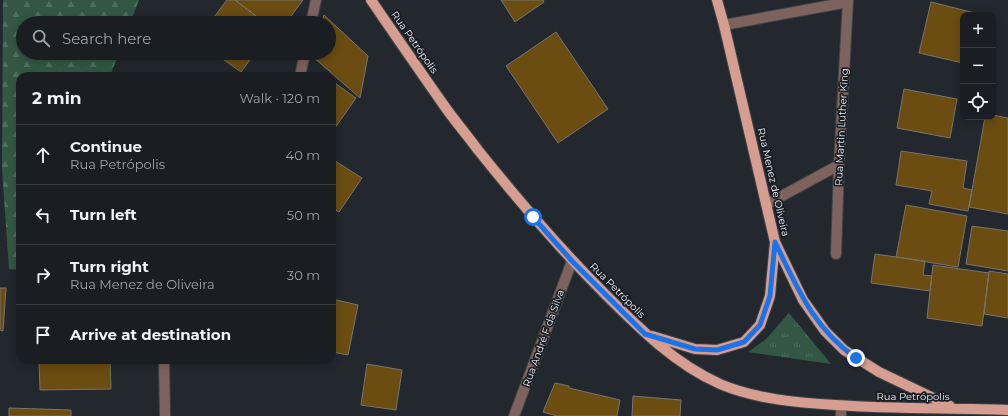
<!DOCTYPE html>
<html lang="en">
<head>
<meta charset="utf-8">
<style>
	body { margin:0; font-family:Montserrat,sans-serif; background:#272b2f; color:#f1f3f6 }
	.controls { position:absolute; right:12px; top:12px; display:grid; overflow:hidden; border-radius:8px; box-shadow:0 2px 10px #0003 }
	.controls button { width:36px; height:36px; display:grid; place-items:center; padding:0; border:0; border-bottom:1px solid #383c40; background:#1a1e22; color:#f1f3f6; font:20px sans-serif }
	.stop { position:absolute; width:12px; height:12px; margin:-9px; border:3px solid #1a73e8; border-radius:50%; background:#fff }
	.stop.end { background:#1a73e8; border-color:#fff; box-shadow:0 1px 4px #0008 }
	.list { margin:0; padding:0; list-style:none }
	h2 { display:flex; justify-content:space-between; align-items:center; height:52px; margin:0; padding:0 16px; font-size:17px }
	h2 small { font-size:13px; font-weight:400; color:#9fa2a5 }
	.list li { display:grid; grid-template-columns:26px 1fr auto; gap:12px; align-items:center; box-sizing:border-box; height:60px; padding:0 16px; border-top:1px solid #383c40 }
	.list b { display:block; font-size:15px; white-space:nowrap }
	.list p { margin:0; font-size:13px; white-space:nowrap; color:#9fa2a5 }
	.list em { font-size:13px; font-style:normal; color:#9fa2a5 }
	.icon { flex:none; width:22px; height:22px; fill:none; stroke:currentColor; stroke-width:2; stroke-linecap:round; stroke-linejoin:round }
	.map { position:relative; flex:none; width:1008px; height:416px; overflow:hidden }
	.search { position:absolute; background:#1a1e22; box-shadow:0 2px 10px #0003; left:16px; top:16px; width:320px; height:44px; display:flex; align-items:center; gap:10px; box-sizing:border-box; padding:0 14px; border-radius:22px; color:#9fa2a5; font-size:15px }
	.panel { position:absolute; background:#1a1e22; box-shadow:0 2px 10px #0003; left:16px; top:72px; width:320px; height:292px; border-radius:12px }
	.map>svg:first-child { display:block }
</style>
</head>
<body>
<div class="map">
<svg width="1008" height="416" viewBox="0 0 1008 416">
	<defs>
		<pattern id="grass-tufts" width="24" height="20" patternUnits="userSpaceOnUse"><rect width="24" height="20" fill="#325843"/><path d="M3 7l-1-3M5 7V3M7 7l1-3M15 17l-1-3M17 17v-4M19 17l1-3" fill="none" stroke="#50705f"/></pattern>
		<pattern id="forest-firs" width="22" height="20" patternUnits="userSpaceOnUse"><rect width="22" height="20" fill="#325843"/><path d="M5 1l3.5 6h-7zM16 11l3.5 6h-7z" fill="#50705f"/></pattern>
	</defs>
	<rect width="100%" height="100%" fill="#23282e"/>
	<path fill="url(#grass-tufts)" d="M 789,313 L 831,364 L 748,352 L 766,339 Z"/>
	<path fill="url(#forest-firs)" d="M 3,0 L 139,0 L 130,23 L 23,23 L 23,53 L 119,53 L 110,76 L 20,76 L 20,270 L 9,269 L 2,169 Z"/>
	<path fill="#6b4c11" stroke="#79746d" d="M 227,0 L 235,0 L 265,23 L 221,23 L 214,17 Z
		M 235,0 L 303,0 L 286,23 L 265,23 Z
		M 501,0 L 543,0 L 544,2 L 515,22 Z
		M 931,2 L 983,15 L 963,15 L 963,63 L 919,53 Z
		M 324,15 L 368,56 L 360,98 L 313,57 L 314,53 L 329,53 L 329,23 L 321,23 Z
		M 556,32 L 608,109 L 558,143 L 506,66 Z
		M 218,53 L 255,53 L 241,72 L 217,55 Z
		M 332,81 L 356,98 L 332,132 Z
		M 904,89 L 957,99 L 950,138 L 897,128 Z
		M 993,115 L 1008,118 L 1008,214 L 969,207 L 985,117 L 993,117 Z
		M 901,151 L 967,161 L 963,188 L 972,190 L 968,211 L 929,204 L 932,191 L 896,185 Z
		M 332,159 L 362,178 L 339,212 L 332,208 Z
		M 906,205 L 967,216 L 958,267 L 896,257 Z
		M 972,226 L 1008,231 L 1008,271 L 966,264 Z
		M 875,254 L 925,261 L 923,275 L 932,276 L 930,291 L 871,283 Z
		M 933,265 L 989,273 L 982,326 L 927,318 Z
		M 989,271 L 1008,274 L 1008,318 L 984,314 Z
		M 0,288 L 6,288 L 3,331 L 0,330 Z
		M 332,299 L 358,305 L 348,355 L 332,352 Z
		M 39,360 L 110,360 L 111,389 L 40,390 Z
		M 367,364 L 402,370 L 396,410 L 361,405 Z
		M 555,383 L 569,386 L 569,388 L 620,400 L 617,416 L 557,416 L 543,412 Z
		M 633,396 L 681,400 L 680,416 L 632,416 Z
		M 9,408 L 71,410 L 71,416 L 9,416 Z"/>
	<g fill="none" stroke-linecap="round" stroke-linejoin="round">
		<g stroke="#3f444a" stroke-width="12">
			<path id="minor" d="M 311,23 L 316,0
				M 724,25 L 848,2
				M 300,76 L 305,53
				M 767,204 L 839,165
				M 836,254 L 839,165 L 848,0
				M 164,360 L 165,416
				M 514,416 L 572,261
				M 841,416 L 841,406"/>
		</g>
		<g stroke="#3f444a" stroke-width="12">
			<path id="primary" d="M 371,0 C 395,35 419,70 443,104 C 454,120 467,135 478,150 C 518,200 560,249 605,294 C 640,329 675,364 720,384 C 755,399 799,403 836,405 C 894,409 951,408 1008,410
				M 717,0 L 724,25 L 775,242 L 803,300 L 825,331 L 844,350 L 879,372 L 950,406
				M 652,336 L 695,349 L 717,350 L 744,342 L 760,325 L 770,296 L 775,242"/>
		</g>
		<use href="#minor" stroke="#7e625d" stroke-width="10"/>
		<use href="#primary" stroke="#d69d91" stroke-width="10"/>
	</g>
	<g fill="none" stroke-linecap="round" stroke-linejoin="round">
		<path stroke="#1a73e8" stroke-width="5" d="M 533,217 L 572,261 L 645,334 L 695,349 L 717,350 L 744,342 L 760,325 L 770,296 L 775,242 C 797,287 813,328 856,358"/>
	</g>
	<g text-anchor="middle" stroke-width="3.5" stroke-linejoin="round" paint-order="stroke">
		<g font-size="10" fill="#eef1f6" stroke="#1a1e24">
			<text transform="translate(415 42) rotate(55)" y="4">Rua Petrópolis</text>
			<text transform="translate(841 127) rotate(-87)" y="4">Rua Martin Luther King</text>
			<text transform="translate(774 182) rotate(77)" y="4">Rua Menez de Oliveira</text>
			<text transform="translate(618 290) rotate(45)" y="4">Rua Petrópolis</text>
			<text transform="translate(543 338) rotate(-70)" y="4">Rua André F da Silva</text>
			<text x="913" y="400">Rua Petrópolis</text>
		</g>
	</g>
</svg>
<div class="controls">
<button>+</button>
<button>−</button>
<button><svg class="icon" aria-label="locate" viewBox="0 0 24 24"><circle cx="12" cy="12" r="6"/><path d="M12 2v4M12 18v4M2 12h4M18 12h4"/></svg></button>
</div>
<div class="stop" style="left:533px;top:217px"></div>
<div class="stop end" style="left:856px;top:358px"></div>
<div class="search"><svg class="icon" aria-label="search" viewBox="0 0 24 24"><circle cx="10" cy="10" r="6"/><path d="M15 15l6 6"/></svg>Search here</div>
<section class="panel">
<h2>2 min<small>Walk · 120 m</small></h2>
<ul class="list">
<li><svg class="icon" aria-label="ahead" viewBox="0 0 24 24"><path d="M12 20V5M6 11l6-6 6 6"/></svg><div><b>Continue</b><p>Rua Petrópolis</p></div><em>40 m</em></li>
<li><svg class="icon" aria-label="left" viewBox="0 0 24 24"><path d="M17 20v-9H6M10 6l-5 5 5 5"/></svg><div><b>Turn left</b></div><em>50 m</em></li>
<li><svg class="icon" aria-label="right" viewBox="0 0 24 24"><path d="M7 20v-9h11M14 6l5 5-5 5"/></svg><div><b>Turn right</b><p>Rua Menez de Oliveira</p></div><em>30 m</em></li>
<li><svg class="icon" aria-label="arrive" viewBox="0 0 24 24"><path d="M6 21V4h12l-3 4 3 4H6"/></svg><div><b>Arrive at destination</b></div></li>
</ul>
</section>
</div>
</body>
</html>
